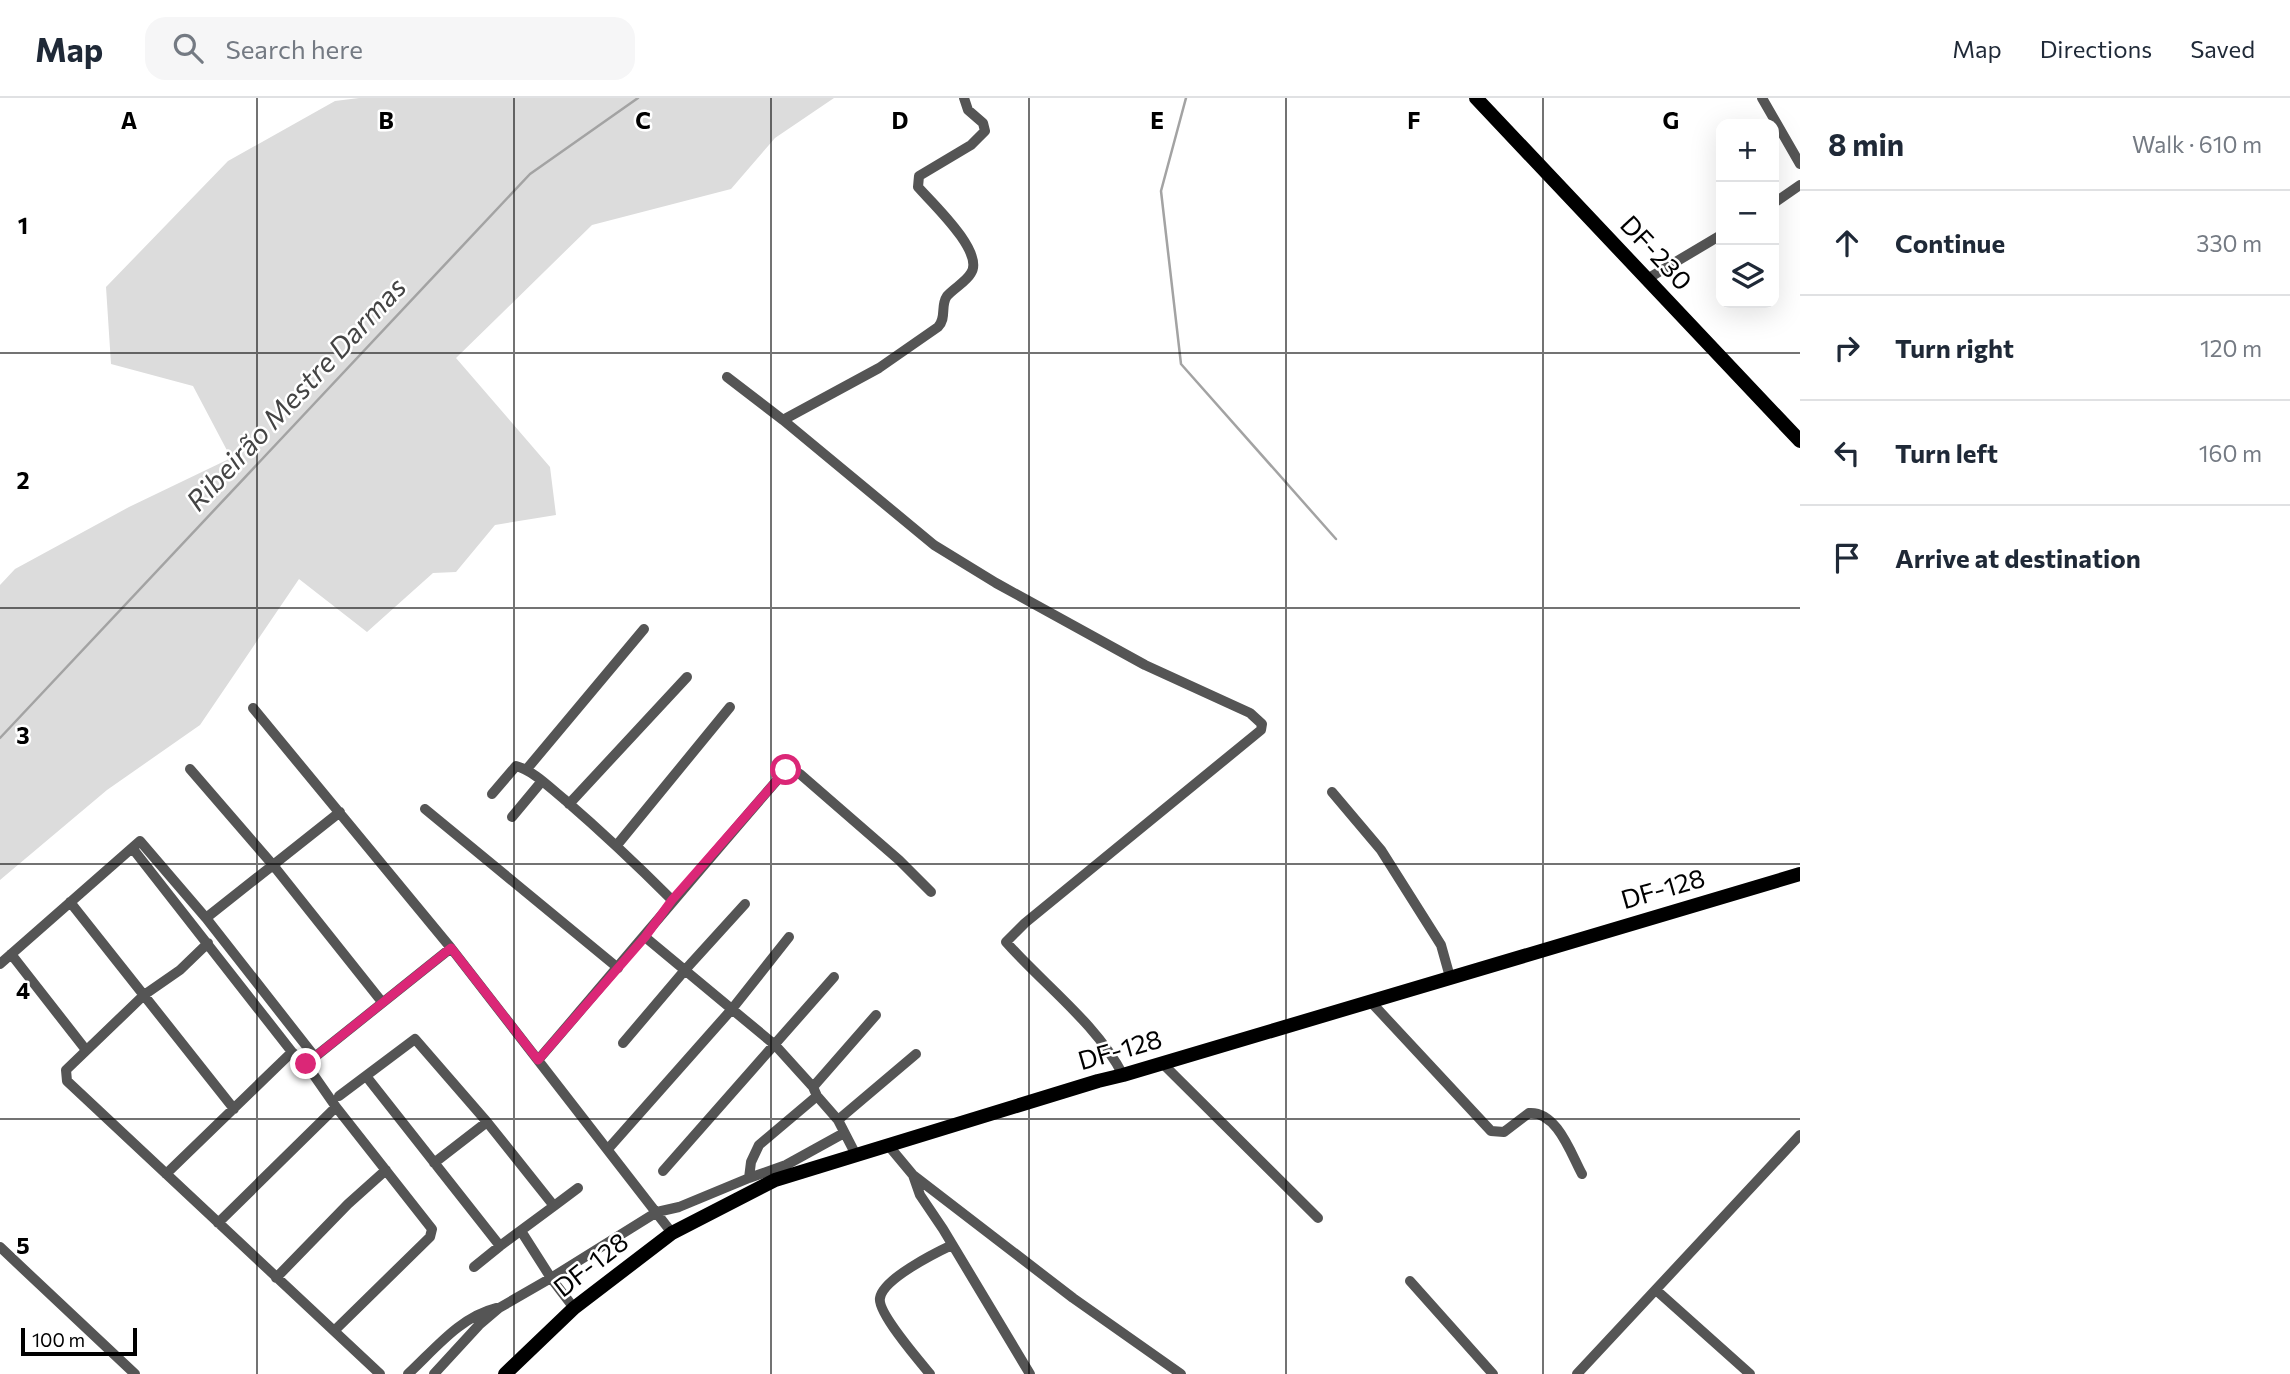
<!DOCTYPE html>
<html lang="en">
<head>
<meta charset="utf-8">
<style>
	body { margin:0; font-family:Commissioner,sans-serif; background:#f6f6f7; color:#1f2937 }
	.controls { position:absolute; right:21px; top:21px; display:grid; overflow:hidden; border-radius:14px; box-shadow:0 7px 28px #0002 }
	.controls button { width:63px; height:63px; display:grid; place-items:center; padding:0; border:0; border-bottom:2px solid #e0e1e3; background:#fff; color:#1f2937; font:35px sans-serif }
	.scale { position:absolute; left:21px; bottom:18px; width:116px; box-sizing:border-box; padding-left:7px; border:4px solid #000; border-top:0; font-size:19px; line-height:24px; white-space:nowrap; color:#000; -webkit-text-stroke:5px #fff; paint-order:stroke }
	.stop { position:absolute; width:21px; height:21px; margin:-16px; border:5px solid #db2777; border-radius:50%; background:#fff }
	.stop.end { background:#db2777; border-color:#fff; box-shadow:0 2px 7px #0008 }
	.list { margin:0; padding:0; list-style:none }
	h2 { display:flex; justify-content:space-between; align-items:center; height:91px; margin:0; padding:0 28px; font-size:30px }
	h2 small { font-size:23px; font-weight:400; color:#747a83 }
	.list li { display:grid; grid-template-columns:46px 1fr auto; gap:21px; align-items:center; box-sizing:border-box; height:105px; padding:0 28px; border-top:2px solid #e0e1e3 }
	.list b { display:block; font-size:26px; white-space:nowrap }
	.list em { font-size:23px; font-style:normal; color:#747a83 }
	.icon { flex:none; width:38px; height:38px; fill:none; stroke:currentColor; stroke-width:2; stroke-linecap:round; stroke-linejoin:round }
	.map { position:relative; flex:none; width:1800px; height:1276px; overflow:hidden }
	header { display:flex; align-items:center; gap:42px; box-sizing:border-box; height:98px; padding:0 35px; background:#fff; border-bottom:2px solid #e0e1e3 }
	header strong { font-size:33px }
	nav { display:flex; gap:38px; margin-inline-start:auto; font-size:24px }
	.search { width:490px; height:63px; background:#f6f6f7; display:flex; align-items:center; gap:18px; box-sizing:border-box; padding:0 24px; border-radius:21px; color:#747a83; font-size:26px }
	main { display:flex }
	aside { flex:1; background:#fff }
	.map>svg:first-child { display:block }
</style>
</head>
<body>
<header>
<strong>Map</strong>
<div class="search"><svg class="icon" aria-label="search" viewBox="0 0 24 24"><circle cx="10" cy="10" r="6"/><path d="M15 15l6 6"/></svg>Search here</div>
<nav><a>Map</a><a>Directions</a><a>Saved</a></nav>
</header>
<main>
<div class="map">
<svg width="1800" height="1276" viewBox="0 0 1800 1276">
	<rect width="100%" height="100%" fill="#fff"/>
	<path fill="#dcdcdc" d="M 359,0 L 834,0 L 775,40 L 731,91 L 592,127 L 456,260 L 550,369 L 556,417 L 495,427 L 456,474 L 433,475 L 367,534 L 299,481 L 200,627 L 107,692 L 0,782 L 0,487 L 15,471 L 129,409 L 231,360 L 193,288 L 111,266 L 106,189 L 228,63 L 335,3 Z"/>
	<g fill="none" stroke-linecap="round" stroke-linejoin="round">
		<path stroke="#a3a3a3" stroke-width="2.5" d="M 1186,0 L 1161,93 L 1181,266 L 1336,441
			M 0,640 L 530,76 L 638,0"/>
		<path stroke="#555" stroke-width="10" d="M 1762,0 L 1800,66
			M 1774,105 L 1800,87
			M 1647,181 L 1721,137
			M 727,279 L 783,322 L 934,447 L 996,485 L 1145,567 L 1250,615 L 1262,626 L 1261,632 L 1025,825 L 1006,844 C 1045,888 1096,925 1123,977
			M 783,322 L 879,270 L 938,229 C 947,220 940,208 947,198 C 954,190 966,184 971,175 C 985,154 931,104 918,89 L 919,78 L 971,47 L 985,33 L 983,25 L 968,12 L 964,0
			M 253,610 L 451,850 L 672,1135
			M 190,671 L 273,767 L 382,904
			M 526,672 L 644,531
			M 1332,694 L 1381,752 L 1441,847 L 1450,879
			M 492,696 L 516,668 C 534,673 550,690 565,702 C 602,734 637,767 672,802
			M 569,706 L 687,579
			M 425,711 L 618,870
			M 512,719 L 542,683
			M 617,747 L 730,609
			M 133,751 L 292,954 L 306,966 L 336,1009 L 432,1131 L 430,1139 L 334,1233
			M 70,804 L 234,1011
			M 206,820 L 340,714
			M 645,839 L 775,947 L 813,989 L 817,998 L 838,1022 L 856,1057
			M 208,845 L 180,872 L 144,897 L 66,972 L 67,983 L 380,1276
			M 11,856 L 86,952
			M 0,866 L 140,743 L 206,820 L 315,959
			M 1370,903 L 1491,1033 L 1504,1034 L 1529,1015 C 1557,1013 1571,1056 1582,1076
			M 623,945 L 685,872 L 745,806
			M 311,962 L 451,850
			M 538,962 C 621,866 702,768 786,672 L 793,672 L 800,676 L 899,762 L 931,794
			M 1163,966 L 1318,1120
			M 813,989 L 876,917
			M 339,998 L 415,941 L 487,1024 L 554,1108 L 500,1148 L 366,978
			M 838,1022 L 916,956
			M 888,1047 L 913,1077 L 1073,1200 L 1181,1276
			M 608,1051 L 732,911 L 789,839
			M 434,1065 L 487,1024
			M 663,1073 L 834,879
			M 166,1076 L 292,954
			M 913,1077 L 920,1097 L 943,1131 L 1030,1276
			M 749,1080 L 751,1064 L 759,1047 L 817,998
			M 554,1108 L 578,1090
			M 218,1125 L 336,1009
			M 521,1133 L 551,1180 L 574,1210
			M 0,1149 L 135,1276
			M 474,1169 L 500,1148
			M 276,1180 L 348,1106 L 386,1072
			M 1410,1183 L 1493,1276
			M 1656,1192 L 1750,1276
			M 408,1276 C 435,1251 460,1219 496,1210
			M 434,1276 L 479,1227 L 499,1210 L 551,1180 L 657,1114 L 679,1109 L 749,1080 L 786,1067 L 844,1035
			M 930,1276 C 920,1264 877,1214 880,1200 C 883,1181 935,1155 952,1147
			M 1577,1276 L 1800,1037"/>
		<path stroke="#000" stroke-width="14" d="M 1476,0 L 1800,343
			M 505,1276 L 574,1210 L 672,1135 L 775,1082 L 1098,983 L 1123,977 L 1800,776"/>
	</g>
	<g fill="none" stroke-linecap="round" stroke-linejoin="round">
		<path stroke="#db2777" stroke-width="9" d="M 306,966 L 451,850 L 538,962 L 645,839 L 672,802 L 786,672"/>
	</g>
	<path fill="none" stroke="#000" stroke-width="2" stroke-opacity="0.55" d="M 257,0 L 257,1276M 514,0 L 514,1276M 771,0 L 771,1276M 1029,0 L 1029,1276M 1286,0 L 1286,1276M 1543,0 L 1543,1276M 0,255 L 1800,255M 0,510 L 1800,510M 0,766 L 1800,766M 0,1021 L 1800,1021"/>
	<g text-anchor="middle" stroke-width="5" stroke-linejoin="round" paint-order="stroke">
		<g font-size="26" fill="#000" stroke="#fff">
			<text transform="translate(1656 155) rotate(47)" y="9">DF-230</text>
			<text transform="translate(1663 791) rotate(-16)" y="9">DF-128</text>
			<text transform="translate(1120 952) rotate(-16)" y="9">DF-128</text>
			<text transform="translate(591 1167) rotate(-38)" y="9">DF-128</text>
		</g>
		<g font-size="28" font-style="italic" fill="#444" stroke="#fff">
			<text transform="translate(296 296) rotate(-47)" y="10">Ribeirão Mestre Darmas</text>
		</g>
	</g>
	<g font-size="23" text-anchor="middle" font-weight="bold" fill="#000" stroke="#fff" stroke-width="5" stroke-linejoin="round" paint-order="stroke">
		<text x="129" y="31">A</text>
		<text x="386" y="31">B</text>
		<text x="643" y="31">C</text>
		<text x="900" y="31">D</text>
		<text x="1157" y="31">E</text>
		<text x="1414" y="31">F</text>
		<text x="1671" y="31">G</text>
		<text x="23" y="136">1</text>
		<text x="23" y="391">2</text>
		<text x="23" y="646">3</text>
		<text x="23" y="901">4</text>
		<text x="23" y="1156">5</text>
	</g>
</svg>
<div class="controls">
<button>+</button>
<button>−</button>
<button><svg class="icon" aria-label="layers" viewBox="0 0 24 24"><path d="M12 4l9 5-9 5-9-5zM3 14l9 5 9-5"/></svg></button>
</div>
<div class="scale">100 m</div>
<div class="stop" style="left:786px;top:672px"></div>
<div class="stop end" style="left:306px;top:966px"></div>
</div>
<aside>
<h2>8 min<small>Walk · 610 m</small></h2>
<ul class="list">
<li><svg class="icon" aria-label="ahead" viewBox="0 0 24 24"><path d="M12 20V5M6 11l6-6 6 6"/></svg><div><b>Continue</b></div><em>330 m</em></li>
<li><svg class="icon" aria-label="right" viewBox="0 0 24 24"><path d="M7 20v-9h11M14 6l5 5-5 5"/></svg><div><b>Turn right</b></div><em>120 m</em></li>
<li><svg class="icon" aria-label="left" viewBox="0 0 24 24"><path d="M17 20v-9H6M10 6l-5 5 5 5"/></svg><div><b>Turn left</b></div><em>160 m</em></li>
<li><svg class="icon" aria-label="arrive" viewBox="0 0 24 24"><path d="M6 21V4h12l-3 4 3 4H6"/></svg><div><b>Arrive at destination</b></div></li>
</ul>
</aside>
</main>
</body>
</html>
